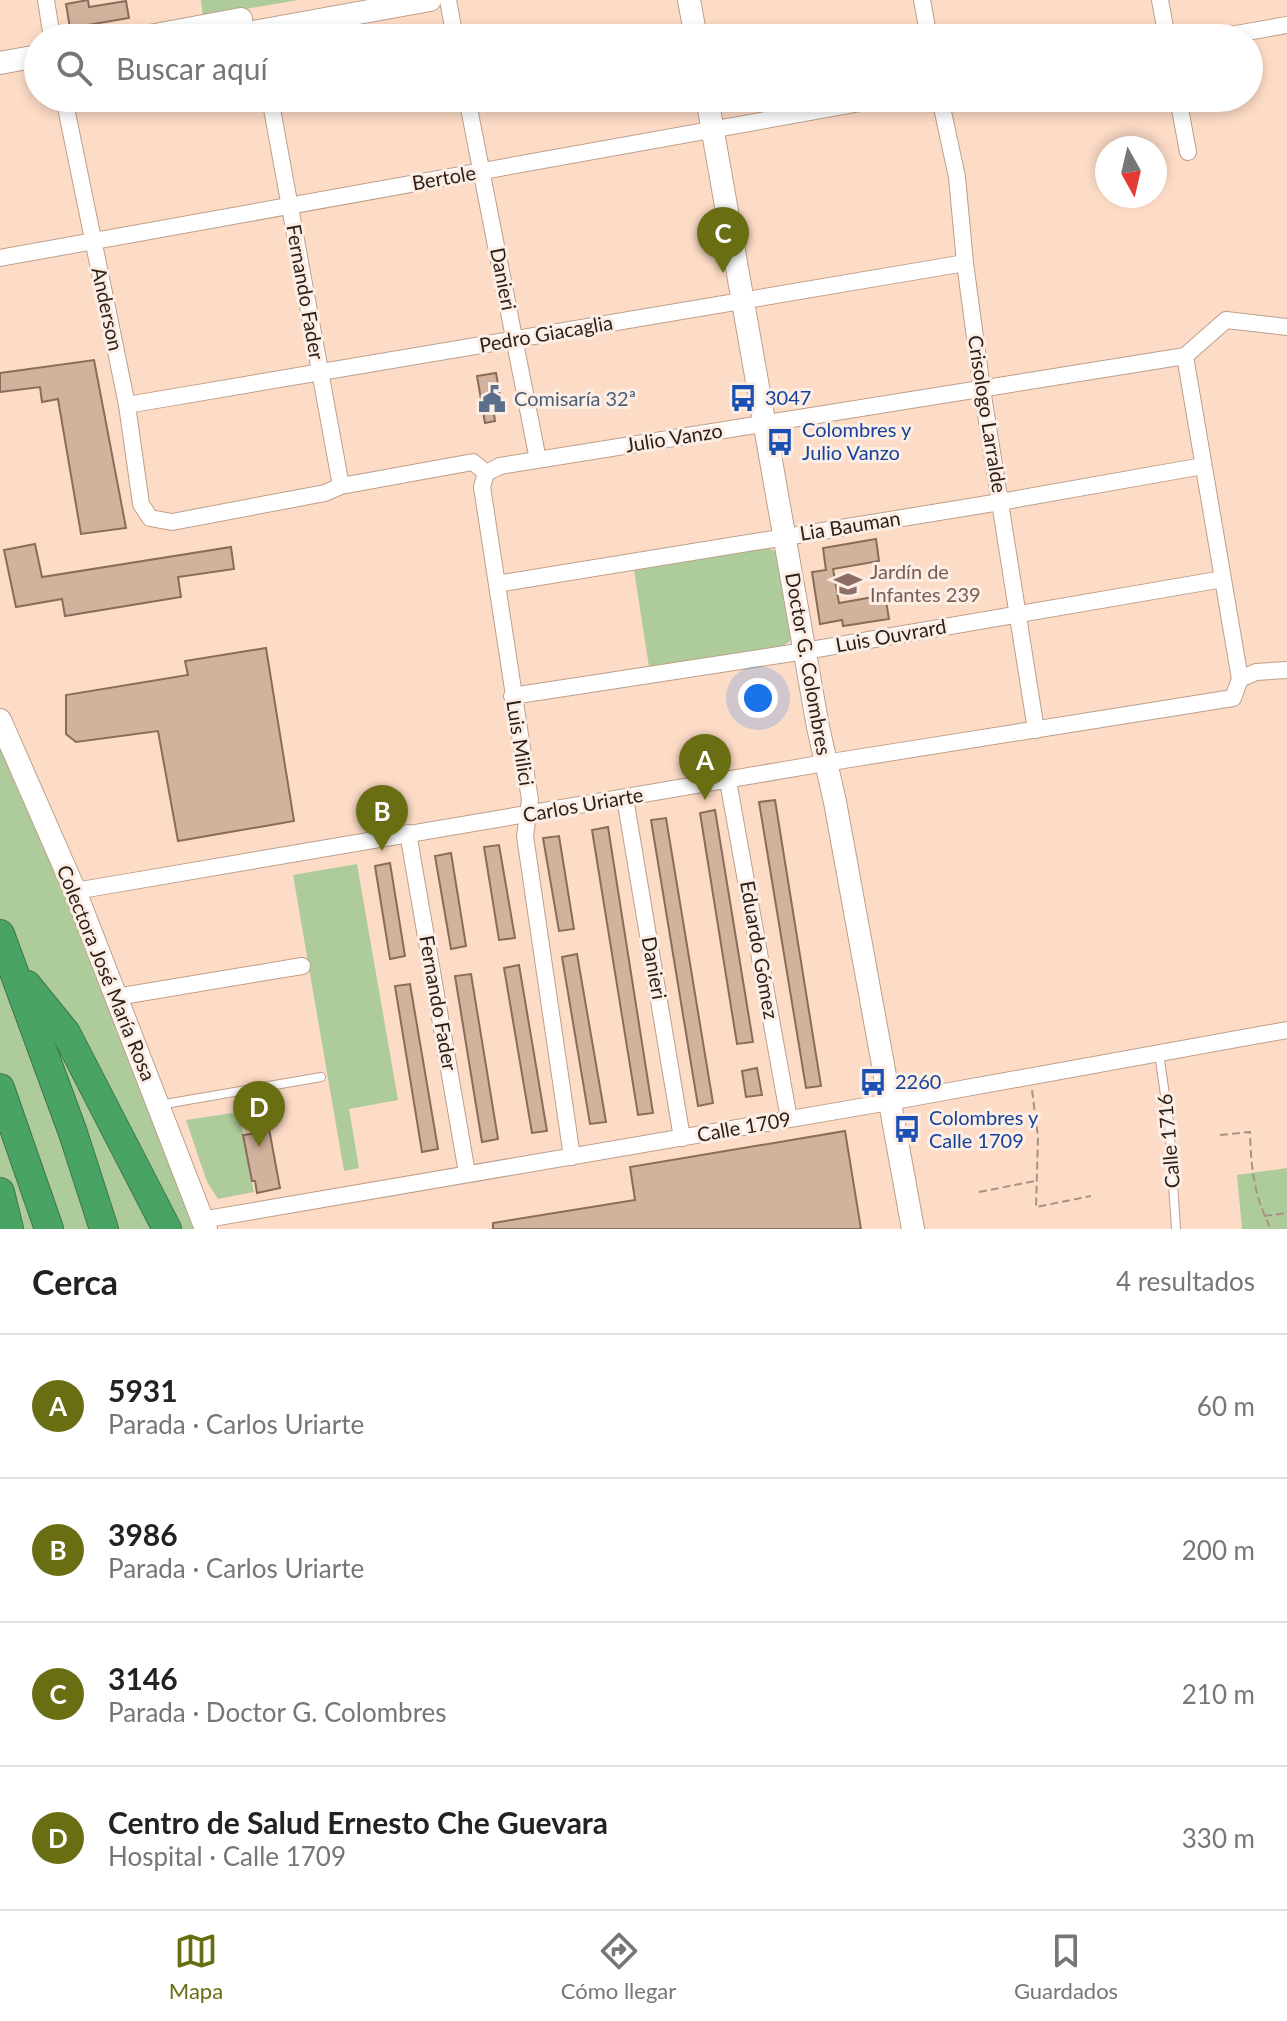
<!DOCTYPE html>
<html lang="es">
<head>
<meta charset="utf-8">
<style>
	body { margin:0; font-family:Lato,sans-serif; background:#f2f2f2; color:#222 }
	.compass { position:absolute; left:1095px; top:136px; width:72px; height:72px; border-radius:50%; background:#fff; box-shadow:0 4px 12px #0003; rotate:172deg }
	.you { position:absolute; left:758px; top:698px; width:28px; height:28px; margin:-20px; border:6px solid #fff; border-radius:50%; background:#1a73e8; box-shadow:0 0 0 12px #1a73e833 }
	.badge { display:grid; place-items:center; width:52px; height:52px; border-radius:50%; background:#696e13; color:#fff; font-size:26px; font-weight:700 }
	.pin { position:absolute; translate:-50% -66px; filter:drop-shadow(0 2px 4px #0008) }
	.pin::after { content:''; position:absolute; top:42px; width:28px; height:24px; background:inherit; clip-path:polygon(0 0,100% 0,50% 100%) }
	.list { margin:0; padding:0; list-style:none }
	h2 { display:flex; justify-content:space-between; align-items:center; height:104px; margin:0; padding:0 32px; font-size:34px }
	h2 small { font-size:26px; font-weight:400; color:#767676 }
	.list li { display:grid; grid-template-columns:52px 1fr auto; gap:24px; align-items:center; box-sizing:border-box; height:144px; padding:0 32px; border-top:2px solid #e0e0e0 }
	.list b { display:block; font-size:30px; white-space:nowrap }
	.list p { margin:0; font-size:26px; white-space:nowrap; color:#767676 }
	.list em { font-size:26px; font-style:normal; color:#767676 }
	.icon { flex:none; width:44px; height:44px; fill:none; stroke:currentColor; stroke-width:2; stroke-linecap:round; stroke-linejoin:round }
	.map { position:relative; flex:none; width:1287px; height:1229px; overflow:hidden }
	.search { position:absolute; background:#fff; box-shadow:0 4px 12px #0003; left:24px; right:24px; top:24px; height:88px; display:flex; align-items:center; gap:20px; box-sizing:border-box; padding:0 28px; border-radius:44px; color:#767676; font-size:30px }
	.sheet { height:680px; background:#fff }
	nav { display:flex; justify-content:space-around; align-items:center; box-sizing:border-box; height:112px; border-top:2px solid #e0e0e0; background:#fff; font-size:22px; color:#767676 }
	nav a { display:grid; justify-items:center; gap:4px }
	nav .on { color:#696e13 }
	.map>svg:first-child { display:block }
</style>
</head>
<body>
<div class="map">
<svg width="1287" height="1229" viewBox="0 0 1287 1229">
	<rect width="100%" height="100%" fill="#fddcc7"/>
	<path fill="#aecc9b" d="M 201,0 L 299,0 L 203,16 Z
		M 765,548 L 773,550 L 781,558 L 793,635 L 790,641 L 783,646 L 649,667 L 634,570 Z
		M 0,720 L 206,1229 L 0,1229 Z
		M 357,864 L 398,1100 L 349,1109 L 359,1168 L 344,1171 L 293,875 Z
		M 239,1112 L 254,1192 L 218,1199 L 207,1182 L 186,1120 Z
		M 1287,1168 L 1287,1229 L 1242,1229 L 1237,1175 Z"/>
	<path fill="#d1b29d" stroke="#896c59" stroke-width="2" d="M 88,0 L 89,7 L 126,1 L 129,18 L 70,28 L 66,4 Z
		M 94,360 L 126,528 L 81,534 L 58,399 L 42,402 L 40,387 L 0,392 L 0,373 Z
		M 496,373 L 503,412 L 494,414 L 495,421 L 485,423 L 477,376 Z
		M 876,539 L 879,561 L 833,569 L 839,603 L 885,595 L 889,619 L 843,626 L 842,620 L 820,624 L 812,572 L 826,570 L 823,548 Z
		M 35,544 L 42,577 L 231,547 L 234,569 L 178,577 L 181,597 L 65,616 L 62,599 L 16,607 L 4,550 Z
		M 266,648 L 294,821 L 178,841 L 158,731 L 76,742 L 66,734 L 66,695 L 188,675 L 185,661 Z
		M 775,800 L 821,1086 L 806,1088 L 759,802 Z
		M 715,810 L 753,1042 L 737,1044 L 700,813 Z
		M 666,818 L 713,1103 L 698,1106 L 651,820 Z
		M 608,827 L 653,1113 L 638,1115 L 592,830 Z
		M 559,836 L 574,929 L 559,931 L 543,838 Z
		M 499,845 L 515,938 L 499,940 L 484,847 Z
		M 451,853 L 466,946 L 451,949 L 435,856 Z
		M 390,863 L 405,956 L 390,959 L 375,866 Z
		M 577,954 L 606,1122 L 590,1124 L 562,957 Z
		M 519,965 L 547,1131 L 532,1133 L 504,968 Z
		M 471,974 L 498,1139 L 482,1142 L 455,976 Z
		M 410,984 L 438,1149 L 422,1152 L 395,986 Z
		M 757,1068 L 762,1095 L 746,1097 L 742,1071 Z
		M 265,1107 L 280,1188 L 257,1193 L 255,1181 L 252,1181 L 243,1135 L 257,1133 L 253,1110 Z
		M 845,1131 L 861,1229 L 493,1229 L 493,1223 L 635,1200 L 630,1167 Z"/>
	<g fill="none" stroke-linecap="round" stroke-linejoin="round">
		<g stroke="#be9f8a" stroke-width="10">
			<path id="lane" d="M 1159,1053 L 1169,1123 L 1176,1229
				M 159,1105 L 321,1077"/>
		</g>
		<g stroke="#be9f8a" stroke-width="18">
			<path id="street" d="M 46,0 L 52,38
				M 448,0 L 455,38
				M 922,0 L 929,38
				M 1160,0 L 1167,38
				M 1213,38 L 1287,25
				M 64,98 L 127,405 L 141,504 L 150,518 L 172,522 L 325,493 L 341,486 L 473,462 L 486,473
				M 270,98 L 341,486
				M 467,98 L 538,460
				M 940,98 L 957,177 L 965,263 L 982,389 L 1036,730
				M 1178,98 L 1188,152
				M 0,258 L 888,98
				M 127,405 L 965,263
				M 486,473 L 500,466 L 1185,356 L 1226,320 L 1287,327
				M 486,473 L 482,487 L 530,800 L 525,836 L 572,1157
				M 497,584 L 1000,502 L 1203,466
				M 1240,679 L 1256,672 L 1287,670
				M 512,696 L 805,651 L 1223,579
				M 728,781 L 789,1119
				M 625,798 L 682,1138
				M 408,833 L 467,1173
				M 75,891 L 825,763 L 1233,698 L 1240,679 L 1185,356
				M 116,997 L 302,966
				M 201,1220 L 889,1102 L 1287,1030"/>
		</g>
		<g stroke="#be9f8a" stroke-width="24">
			<path id="secondary" d="M 689,0 L 696,38
				M 139,38 L 241,19
				M 220,38 L 430,0
				M 0,63 L 38,56
				M 707,98 L 818,727 L 835,802 L 913,1229
				M 0,720 L 75,891 L 206,1229"/>
		</g>
		<g stroke="#3e754a" stroke-width="30">
			<path id="highway" d="M 0,934 L 73,1133 L 104,1229
				M 27,985 L 66,1033 L 167,1229
				M 0,1088 L 49,1229
				M 0,1192 L 9,1229"/>
		</g>
		<path stroke="#aa9181" stroke-width="2" stroke-dasharray="8 4" stroke-linecap="butt" d="M 1032,1090 L 1038,1137 L 1036,1207 L 1091,1196
			M 1220,1135 L 1250,1132 C 1251,1169 1254,1196 1271,1229
			M 979,1192 L 1035,1181
			M 1264,1216 L 1287,1213"/>
		<use href="#lane" stroke="#fff" stroke-width="8"/>
		<use href="#street" stroke="#fff" stroke-width="16"/>
		<use href="#secondary" stroke="#fff" stroke-width="22"/>
		<use href="#highway" stroke="#49a365" stroke-width="28"/>
	</g>
	<defs>
		<g id="bus-bare" transform="scale(2.16)"><path d="M-5-6H5V4H4V6H2V4H-2V6H-4V4H-5ZM-3.5-4V0h7V-4ZM-3.5 1.2v1.5H-2V1.2ZM2 1.2v1.5H3.5V1.2Z" fill="#1a4fb4" stroke="#fceee5" stroke-width="2.5" paint-order="stroke"/></g>
		<g id="civic-bare" transform="scale(2.16)"><path d="M-.6-6.5H3V-4.5H.6V-3L4-1V1h2V6H-6V1h2V-1L-.6-3ZM-1.2 2.5V6h2.4V2.5Z" fill="#5c6f8a" stroke="#fceee5" stroke-width="2.5" paint-order="stroke"/></g>
		<g id="school-bare" transform="scale(2.16)"><path d="M0-5L7-2L0 1L-7-2ZM-4 1L0 2.5L4 1V4Q0 6-4 4Z" fill="#8d6e63" stroke="#fceee5" stroke-width="2.5" paint-order="stroke"/></g>
	</defs>
	<g fill-rule="evenodd">
		<use href="#bus-bare" x="743" y="398"/>
		<use href="#civic-bare" x="492" y="399"/>
		<use href="#bus-bare" x="780" y="442"/>
		<use href="#school-bare" x="848" y="584"/>
		<use href="#bus-bare" x="873" y="1082"/>
		<use href="#bus-bare" x="907" y="1129"/>
	</g>
	<g text-anchor="middle" stroke-width="6" stroke-linejoin="round" paint-order="stroke">
		<g font-size="20" fill="#2b1f17" stroke="#fceee5">
			<text transform="translate(444 178) rotate(-10)" y="7">Bertole</text>
			<text transform="translate(503 279) rotate(79)" y="7">Danieri</text>
			<text transform="translate(305 292) rotate(80)" y="7">Fernando Fader</text>
			<text transform="translate(107 309) rotate(78)" y="7">Anderson</text>
			<text transform="translate(546 334) rotate(-10)" y="7">Pedro Giacaglia</text>
			<text transform="translate(987 414) rotate(81)" y="7">Crisologo Larralde</text>
			<text transform="translate(674 438) rotate(-9)" y="7">Julio Vanzo</text>
			<text transform="translate(850 526) rotate(-9)" y="7">Lia Bauman</text>
			<text transform="translate(891 636) rotate(-10)" y="7">Luis Ouvrard</text>
			<text transform="translate(808 664) rotate(80)" y="7">Doctor G. Colombres</text>
			<text transform="translate(520 743) rotate(81)" y="7">Luis Milici</text>
			<text transform="translate(583 805) rotate(-10)" y="7">Carlos Uriarte</text>
			<text transform="translate(759 950) rotate(80)" y="7">Eduardo Gómez</text>
			<text transform="translate(654 968) rotate(80)" y="7">Danieri</text>
			<text transform="translate(106 973) rotate(68)" y="7">Colectora José María Rosa</text>
			<text transform="translate(438 1003) rotate(80)" y="7">Fernando Fader</text>
			<text transform="translate(744 1127) rotate(-10)" y="7">Calle 1709</text>
			<text transform="translate(1169 1141) rotate(-95)" y="7">Calle 1716</text>
		</g>
		<g font-size="20" fill="#164399" stroke="#fceee5" text-anchor="start">
			<text x="765" y="405">3047</text>
			<text x="802" y="437">Colombres y<tspan x="802" dy="23">Julio Vanzo</tspan></text>
			<text x="895" y="1089">2260</text>
			<text x="929" y="1125">Colombres y<tspan x="929" dy="23">Calle 1709</tspan></text>
		</g>
		<g font-size="20" fill="#4e5e75" stroke="#fceee5" text-anchor="start">
			<text x="514" y="406">Comisaría 32ª</text>
		</g>
		<g font-size="20" fill="#785e54" stroke="#fceee5" text-anchor="start">
			<text x="870" y="579">Jardín de<tspan x="870" dy="23">Infantes 239</tspan></text>
		</g>
	</g>
</svg>
<svg class="compass" viewBox="-18 -18 36 36"><path d="M0-13l5 13h-10z" fill="#e53935"/><path d="M0 13l5-13h-10z" fill="#767676"/></svg>
<div class="you"></div>
<div class="pin badge" style="left:705px;top:800px">A</div>
<div class="pin badge" style="left:382px;top:851px">B</div>
<div class="pin badge" style="left:723px;top:273px">C</div>
<div class="pin badge" style="left:259px;top:1147px">D</div>
<div class="search"><svg class="icon" aria-label="search" viewBox="0 0 24 24"><circle cx="10" cy="10" r="6"/><path d="M15 15l6 6"/></svg>Buscar aquí</div>
</div>
<section class="sheet">
<h2>Cerca<small>4 resultados</small></h2>
<ul class="list">
<li><span class="badge">A</span><div><b>5931</b><p>Parada · Carlos Uriarte</p></div><em>60 m</em></li>
<li><span class="badge">B</span><div><b>3986</b><p>Parada · Carlos Uriarte</p></div><em>200 m</em></li>
<li><span class="badge">C</span><div><b>3146</b><p>Parada · Doctor G. Colombres</p></div><em>210 m</em></li>
<li><span class="badge">D</span><div><b>Centro de Salud Ernesto Che Guevara</b><p>Hospital · Calle 1709</p></div><em>330 m</em></li>
</ul>
</section>
<nav>
<a class="on"><svg class="icon" aria-label="map" viewBox="0 0 24 24"><path d="M3 6l6-2 6 2 6-2v14l-6 2-6-2-6 2zM9 4v14M15 6v14"/></svg>Mapa</a>
<a><svg class="icon" aria-label="directions" viewBox="0 0 24 24"><path d="M12 3l9 9-9 9-9-9zM9 14v-3h6M13 9l2 2-2 2"/></svg>Cómo llegar</a>
<a><svg class="icon" aria-label="saved" viewBox="0 0 24 24"><path d="M7 4h10v16l-5-4-5 4z"/></svg>Guardados</a>
</nav>
</body>
</html>
